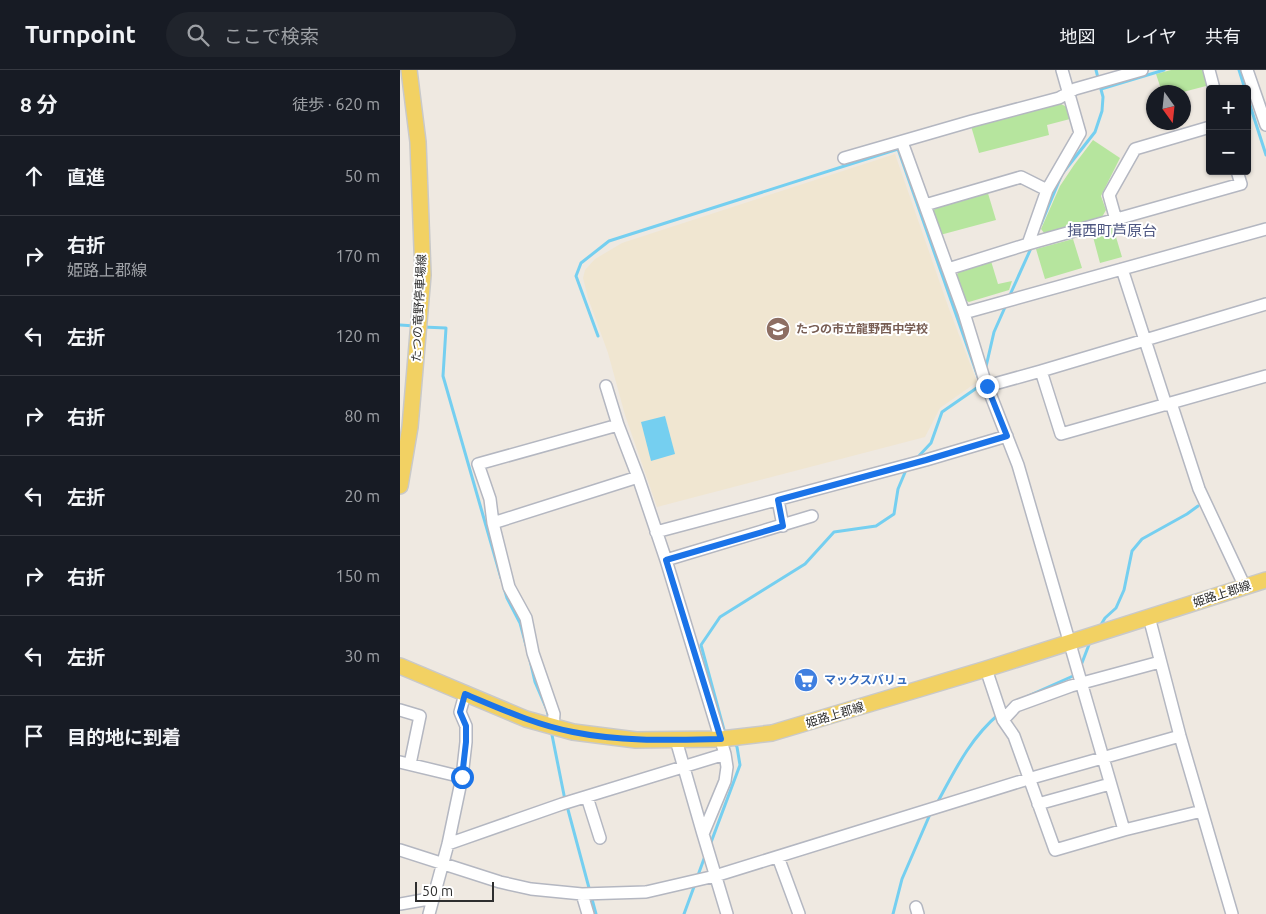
<!DOCTYPE html>
<html lang="ja">
<head>
<meta charset="utf-8">
<style>
	body { margin:0; font-family:Ubuntu,"Noto Sans JP",sans-serif; background:#20242c; color:#f1f3f6 }
	.controls { position:absolute; right:15px; top:15px; display:grid; overflow:hidden; border-radius:5px; box-shadow:0 1px 4px #0004 }
	.controls button { width:45px; height:45px; display:grid; place-items:center; padding:0; border:0; border-bottom:1px solid #363941; background:#171b24; color:#f1f3f6; font:25px sans-serif }
	.compass { position:absolute; left:746px; top:15px; width:45px; height:45px; border-radius:50%; background:#171b24; box-shadow:0 1px 4px #0004; rotate:165deg }
	.scale { position:absolute; left:15px; bottom:12px; width:79px; box-sizing:border-box; padding-left:5px; border:2px solid #2e2e2e; border-top:0; font-size:14px; line-height:18px; white-space:nowrap; color:#2e2e2e; -webkit-text-stroke:4px #fff; paint-order:stroke }
	.stop { position:absolute; width:15px; height:15px; margin:-11px; border:4px solid #1a73e8; border-radius:50%; background:#fff }
	.stop.end { background:#1a73e8; border-color:#fff; box-shadow:0 1px 5px #0008 }
	.list { margin:0; padding:0; list-style:none }
	h2 { display:flex; justify-content:space-between; align-items:center; height:65px; margin:0; padding:0 20px; font-size:21px }
	h2 small { font-size:16px; font-weight:400; color:#9ea1a6 }
	.list li { display:grid; grid-template-columns:32px 1fr auto; gap:15px; align-items:center; box-sizing:border-box; height:80px; padding:0 20px; border-top:1px solid #363941 }
	.list b { display:block; font-size:19px; white-space:nowrap }
	.list p { margin:0; font-size:16px; white-space:nowrap; color:#9ea1a6 }
	.list em { font-size:16px; font-style:normal; color:#9ea1a6 }
	.icon { flex:none; width:28px; height:28px; fill:none; stroke:currentColor; stroke-width:2; stroke-linecap:round; stroke-linejoin:round }
	.map { position:relative; flex:none; width:866px; height:844px; overflow:hidden }
	header { display:flex; align-items:center; gap:30px; box-sizing:border-box; height:70px; padding:0 25px; background:#171b24; border-bottom:1px solid #363941 }
	header strong { font-size:24px }
	nav { display:flex; gap:28px; margin-inline-start:auto; font-size:18px }
	.search { width:350px; height:45px; background:#20242c; display:flex; align-items:center; gap:12px; box-sizing:border-box; padding:0 18px; border-radius:28px; color:#9ea1a6; font-size:19px }
	main { display:flex }
	aside { flex:1; background:#171b24 }
	.map>svg:first-child { display:block }
</style>
</head>
<body>
<header>
<strong>Turnpoint</strong>
<div class="search"><svg class="icon" aria-label="search" viewBox="0 0 24 24"><circle cx="10" cy="10" r="6"/><path d="M15 15l6 6"/></svg>ここで検索</div>
<nav><a>地図</a><a>レイヤ</a><a>共有</a></nav>
</header>
<main>
<aside>
<h2>8 分<small>徒歩 · 620 m</small></h2>
<ul class="list">
<li><svg class="icon" aria-label="ahead" viewBox="0 0 24 24"><path d="M12 20V5M6 11l6-6 6 6"/></svg><div><b>直進</b></div><em>50 m</em></li>
<li><svg class="icon" aria-label="right" viewBox="0 0 24 24"><path d="M7 20v-9h11M14 6l5 5-5 5"/></svg><div><b>右折</b><p>姫路上郡線</p></div><em>170 m</em></li>
<li><svg class="icon" aria-label="left" viewBox="0 0 24 24"><path d="M17 20v-9H6M10 6l-5 5 5 5"/></svg><div><b>左折</b></div><em>120 m</em></li>
<li><svg class="icon" aria-label="right" viewBox="0 0 24 24"><path d="M7 20v-9h11M14 6l5 5-5 5"/></svg><div><b>右折</b></div><em>80 m</em></li>
<li><svg class="icon" aria-label="left" viewBox="0 0 24 24"><path d="M17 20v-9H6M10 6l-5 5 5 5"/></svg><div><b>左折</b></div><em>20 m</em></li>
<li><svg class="icon" aria-label="right" viewBox="0 0 24 24"><path d="M7 20v-9h11M14 6l5 5-5 5"/></svg><div><b>右折</b></div><em>150 m</em></li>
<li><svg class="icon" aria-label="left" viewBox="0 0 24 24"><path d="M17 20v-9H6M10 6l-5 5 5 5"/></svg><div><b>左折</b></div><em>30 m</em></li>
<li><svg class="icon" aria-label="arrive" viewBox="0 0 24 24"><path d="M6 21V4h12l-3 4 3 4H6"/></svg><div><b>目的地に到着</b></div></li>
</ul>
</aside>
<div class="map">
<svg width="866" height="844" viewBox="0 0 866 844">
	<rect width="100%" height="100%" fill="#efe9e1"/>
	<path fill="#f0e6d1" d="M 495,84 L 548,236 L 577,312 L 540,338 L 525,367 L 257,437 L 225,345 L 208,283 L 188,228 L 183,208 L 185,200 L 195,189 L 222,173 Z"/>
	<path fill="#b6e59e" d="M 771,0 L 806,0 L 810,15 L 783,22 L 762,22 L 756,4 Z
		M 659,33 L 667,37 L 670,49 L 647,55 L 649,65 L 579,83 L 571,56 Z
		M 693,70 L 720,88 L 701,126 L 706,140 L 702,147 L 645,164 L 641,159 L 660,116 L 674,95 Z
		M 587,120 L 596,150 L 540,165 L 533,143 L 536,135 Z
		M 713,157 L 722,187 L 700,193 L 692,163 Z
		M 673,169 L 682,198 L 645,209 L 636,179 Z
		M 591,191 L 598,214 L 612,211 L 609,220 L 569,232 L 562,229 L 555,209 L 559,201 Z"/>
	<path fill="#75cff0" d="M 265,346 L 275,384 L 251,391 L 241,352 Z"/>
	<g fill="none" stroke-linecap="round" stroke-linejoin="round">
		<path stroke="#75cff0" stroke-width="3" d="M 839,0 L 845,19
			M 701,19 L 764,0
			M 847,26 L 866,85
			M 641,154 L 662,104 L 695,62 L 702,41 L 703,27 L 696,0
			M 609,227 L 632,176
			M 0,255 L 15,256
			M 23,257 L 46,258 L 43,306 L 101,508
			M 198,266 L 176,206 L 181,193 L 209,171 L 498,79 L 578,307
			M 585,301 L 594,262 L 606,235
			M 517,388 L 531,373 L 542,342 L 581,315 L 582,311
			M 104,518 L 107,528 L 120,553 L 126,575
			M 699,558 L 705,548 L 716,538 L 724,520 L 732,481 L 742,469 L 787,444 L 798,436
			M 129,586 L 135,612 L 147,640 L 149,649
			M 680,598 L 690,572
			M 628,626 L 673,606 L 676,602
			M 151,660 L 165,730
			M 327,664 L 324,660 L 301,575 L 320,547 L 405,494 L 434,462 L 476,456 L 494,444 L 498,419 L 506,400
			M 536,735 C 554,702 570,668 599,644
			M 167,736 L 196,844
			M 310,775 L 340,695 L 337,677 L 333,671
			M 297,808 L 305,786
			M 284,844 L 295,814
			M 493,844 L 502,809 L 531,742"/>
		<g stroke="#b4b7c1" stroke-width="14">
			<path id="minor" d="M 809,0 L 814,19
				M 847,0 L 866,55
				M 502,72 L 564,243 L 584,308 L 618,395 L 724,760
				M 444,88 L 572,51 L 659,28 L 675,19 L 742,0
				M 525,135 L 621,107 L 647,120
				M 716,150 L 709,125 L 735,79 L 810,57
				M 628,174 L 841,114 L 837,101
				M 548,199 L 628,174 L 647,120 L 680,63 L 662,0
				M 722,199 L 766,335
				M 564,243 L 866,159
				M 641,301 L 866,234
				M 206,316 L 218,355 L 238,407 L 266,490 L 325,684 L 327,697 L 325,711 L 303,764 L 327,844
				M 587,316 L 641,301 L 661,364 L 866,306
				M 771,333 L 799,419 L 845,517
				M 378,430 L 383,456
				M 93,453 L 238,407
				M 256,462 L 526,390 L 607,366
				M 266,490 L 412,446
				M 749,547 L 780,666 L 832,844
				M 586,599 L 603,650 L 614,666 L 655,780 L 724,760 L 802,741
				M 0,640 L 20,646 L 10,694
				M 603,650 L 616,636 L 671,616 L 760,592
				M 153,657 L 154,644 L 133,583 L 126,548 L 109,517 L 93,453 L 90,429 L 78,394 L 218,355
				M 276,670 L 303,764
				M 0,692 L 62,707
				M 187,727 L 200,768
				M 638,734 L 710,714
				M 48,774 L 162,734 L 325,684
				M 0,780 L 100,812 L 131,819 L 182,824 L 246,822 L 315,806 L 628,709 L 780,666
				M 378,787 L 399,844
				M 182,824 L 188,844
				M 0,834 L 23,830 L 33,830
				M 516,837 L 518,844
				M 29,844 L 48,774 L 62,707 L 66,672 L 66,656 L 60,642 L 65,624"/>
		</g>
		<g stroke="#c9c9c9" stroke-width="18">
			<path id="major" d="M 0,416 L 10,357 L 23,205 L 18,72 L 9,0
				M 0,596 L 126,649 L 173,662 L 236,670 L 321,669 L 372,663 L 586,599 L 866,510"/>
		</g>
		<use href="#minor" stroke="#fff" stroke-width="11"/>
		<use href="#major" stroke="#f2d163" stroke-width="15"/>
	</g>
	<g fill="none" stroke-linecap="round" stroke-linejoin="round">
		<path stroke="#1a73e8" stroke-width="6" d="M 62,707 L 66,672 L 66,656 L 60,642 L 65,624 C 101,639 136,655 173,662 C 222,672 272,670 321,669 L 266,490 L 383,456 L 378,430 L 526,390 L 607,366 L 587,316"/>
	</g>
	<defs>
		<g id="school-disc" transform="scale(1.25)"><circle r="9.5" fill="#8d6e63" stroke="#fff"/><path d="M0-5L7-2L0 1L-7-2ZM-4 1L0 2.5L4 1V4Q0 6-4 4Z" fill="#fff"/></g>
		<g id="supermarket-disc" transform="scale(1.25)"><circle r="9.5" fill="#3f7fe0" stroke="#fff"/><path d="M-6-5.5h2.5l.6 2H6L4.5 2H-2.5L-4.4-4H-6ZM-1.5 3.2a1.3 1.3 0 1 0 .1 0ZM3 3.2a1.3 1.3 0 1 0 .1 0Z" fill="#fff"/></g>
	</defs>
	<g fill-rule="evenodd">
		<use href="#school-disc" x="378" y="259"/>
		<use href="#supermarket-disc" x="406" y="610"/>
	</g>
	<g text-anchor="middle" stroke-width="4" stroke-linejoin="round" paint-order="stroke">
		<g font-size="12" fill="#2e2e2e" stroke="#fff">
			<text transform="translate(19 238) rotate(-87)" y="4">たつの竜野停車場線</text>
			<text transform="translate(822 524) rotate(-18)" y="4">姫路上郡線</text>
			<text transform="translate(435 645) rotate(-17)" y="4">姫路上郡線</text>
		</g>
		<g font-size="12" font-weight="bold" fill="#785e54" stroke="#fff" text-anchor="start">
			<text x="396" y="263">たつの市立龍野西中学校</text>
		</g>
		<g font-size="12" font-weight="bold" fill="#366cbe" stroke="#fff" text-anchor="start">
			<text x="424" y="614">マックスバリュ</text>
		</g>
		<g font-size="15" fill="#4d5680" stroke="#fff">
			<text x="712" y="166">揖西町芦原台</text>
		</g>
	</g>
</svg>
<div class="controls">
<button>+</button>
<button>−</button>
</div>
<svg class="compass" viewBox="-18 -18 36 36"><path d="M0-13l5 13h-10z" fill="#e53935"/><path d="M0 13l5-13h-10z" fill="#9ea1a6"/></svg>
<div class="scale">50 m</div>
<div class="stop" style="left:62px;top:707px"></div>
<div class="stop end" style="left:587px;top:316px"></div>
</div>
</main>
</body>
</html>
